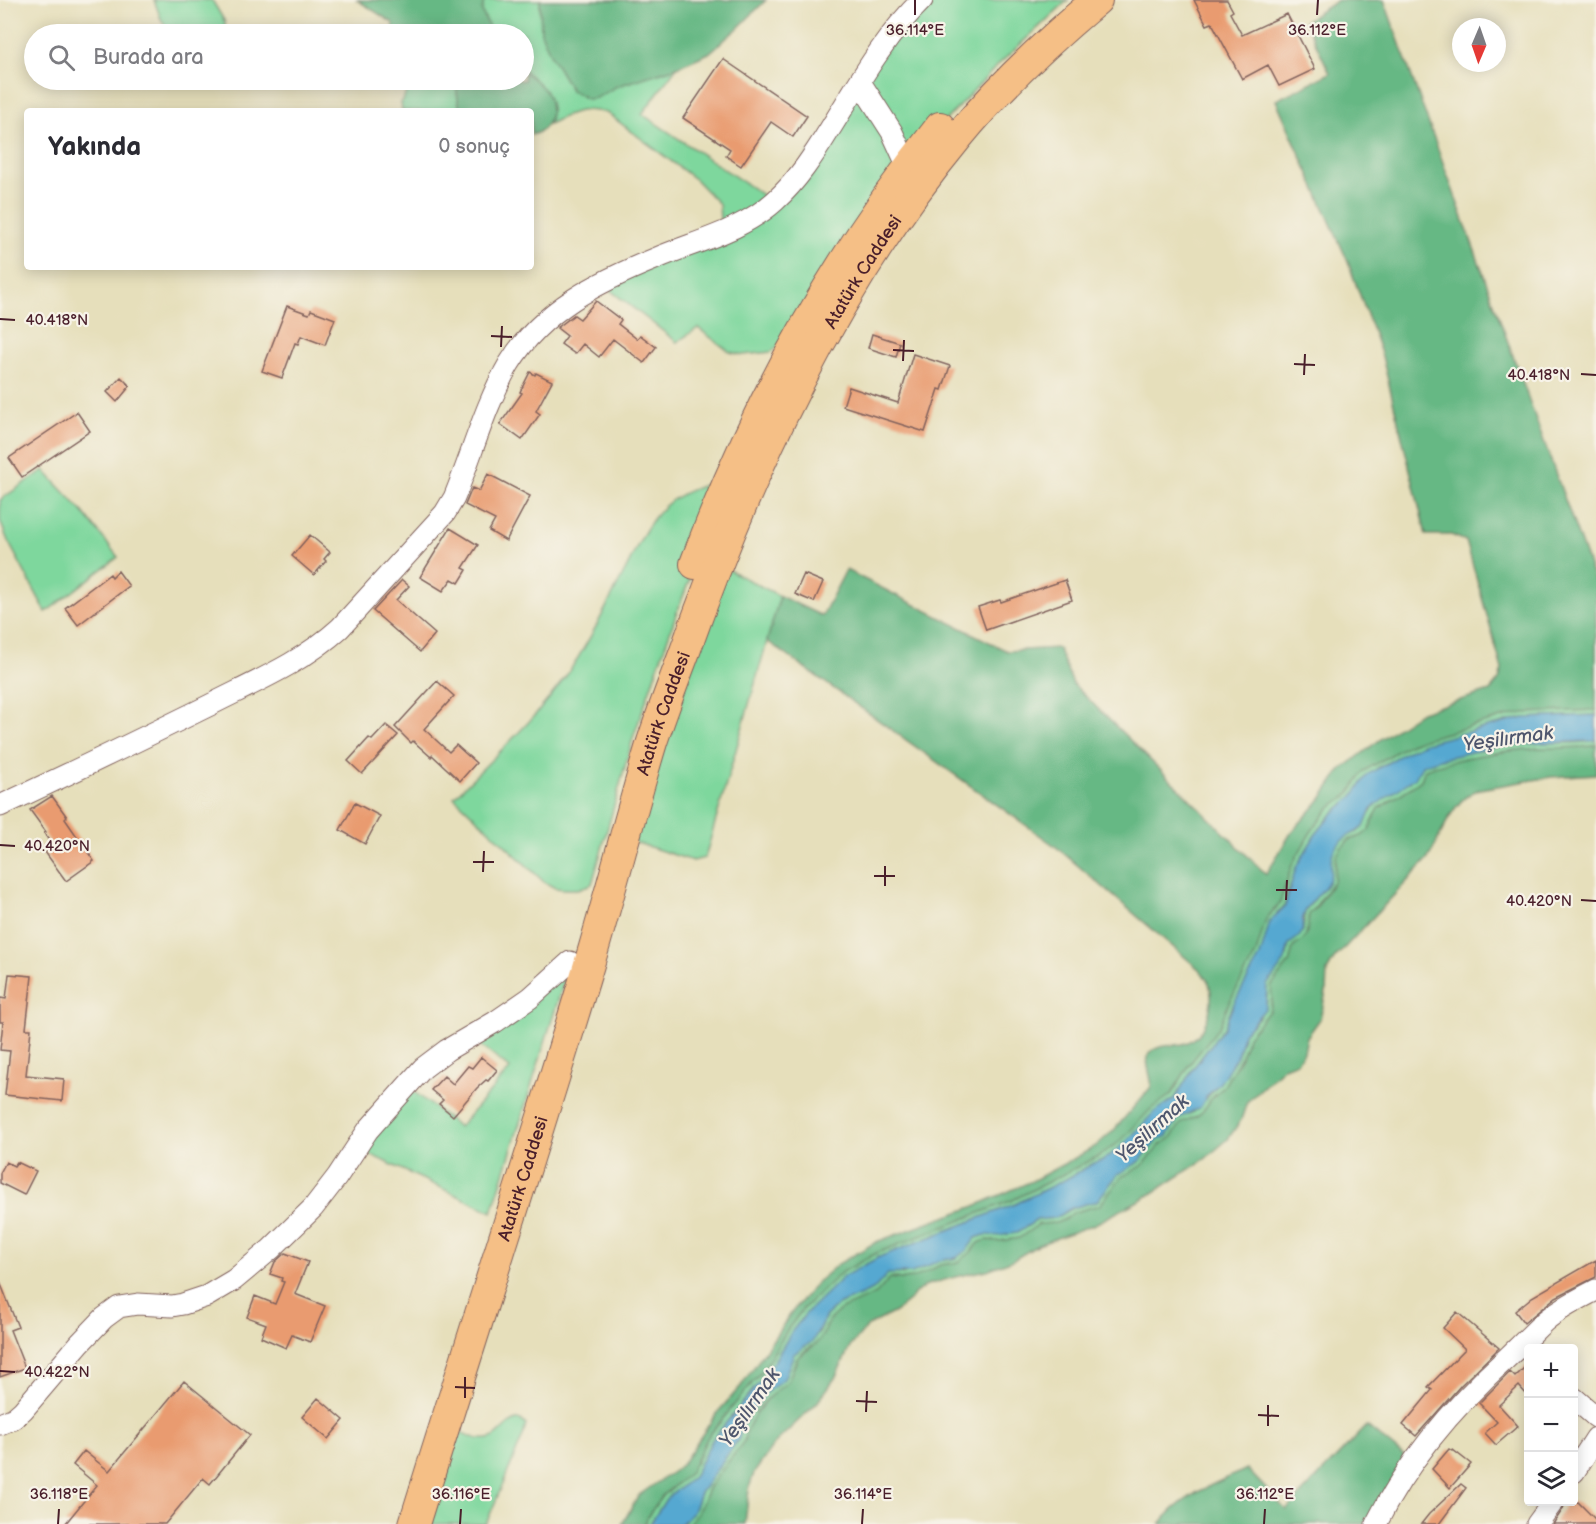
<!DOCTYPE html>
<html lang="tr">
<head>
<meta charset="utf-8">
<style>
	body { margin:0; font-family:"Balsamiq Sans",sans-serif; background:#f2f2f3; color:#2b2b33 }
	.controls { position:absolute; right:18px; bottom:18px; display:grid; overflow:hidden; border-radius:6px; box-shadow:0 3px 15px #0003 }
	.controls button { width:54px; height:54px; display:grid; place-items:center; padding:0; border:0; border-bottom:2px solid #e1e1e2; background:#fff; color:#2b2b33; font:30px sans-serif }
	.compass { position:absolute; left:1452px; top:18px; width:54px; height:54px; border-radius:50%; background:#fff; box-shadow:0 3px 15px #0003; rotate:182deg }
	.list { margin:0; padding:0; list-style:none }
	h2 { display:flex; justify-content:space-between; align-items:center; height:78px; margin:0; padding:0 24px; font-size:26px }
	h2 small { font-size:20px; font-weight:400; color:#7c7c81 }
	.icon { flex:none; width:33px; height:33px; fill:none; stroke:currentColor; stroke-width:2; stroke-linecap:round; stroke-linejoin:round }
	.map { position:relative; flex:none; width:1596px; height:1524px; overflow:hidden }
	.search { position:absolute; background:#fff; box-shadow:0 3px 15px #0003; left:24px; top:24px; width:510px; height:66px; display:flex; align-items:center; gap:15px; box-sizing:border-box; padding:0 21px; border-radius:33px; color:#7c7c81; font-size:22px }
	.panel { position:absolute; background:#fff; box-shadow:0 3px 15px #0003; left:24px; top:108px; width:510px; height:162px; border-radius:6px }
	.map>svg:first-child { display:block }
</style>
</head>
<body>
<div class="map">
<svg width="1596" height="1524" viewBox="0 0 1596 1524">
	<rect width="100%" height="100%" fill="#f7f3e8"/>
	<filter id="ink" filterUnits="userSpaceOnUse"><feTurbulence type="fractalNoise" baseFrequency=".0167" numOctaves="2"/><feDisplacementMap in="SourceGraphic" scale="12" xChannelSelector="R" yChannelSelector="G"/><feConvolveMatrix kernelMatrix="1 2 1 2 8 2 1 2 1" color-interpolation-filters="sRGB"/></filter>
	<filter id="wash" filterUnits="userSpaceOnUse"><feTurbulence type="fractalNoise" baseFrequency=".008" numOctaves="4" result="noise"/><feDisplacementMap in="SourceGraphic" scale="24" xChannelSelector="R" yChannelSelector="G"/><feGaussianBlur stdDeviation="1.35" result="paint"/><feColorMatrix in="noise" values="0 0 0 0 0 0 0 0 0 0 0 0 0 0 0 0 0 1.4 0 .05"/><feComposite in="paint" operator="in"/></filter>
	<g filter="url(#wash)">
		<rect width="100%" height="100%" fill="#e6dfbb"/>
		<path fill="#7ed79d" stroke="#647b64" stroke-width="1.5" d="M 154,0 L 212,0 L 225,22 L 225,27 L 217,34 L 171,34 L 161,19 Z
			M 484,0 L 540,0 L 541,32 L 550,54 L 571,90 L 596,98 L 617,86 L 677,67 L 642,114 L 773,202 L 922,0 L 1068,0 L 997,66 L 943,123 L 804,327 L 771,352 L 743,355 L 730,352 L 698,328 L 677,342 L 601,283 L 708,240 L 720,220 L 719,204 L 696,180 L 607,113 C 581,106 571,113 549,124 C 557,99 540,86 524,71 L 524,34 L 492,34 L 482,12 Z
			M 405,80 L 455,80 L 460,111 L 402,111 L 401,102 L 403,101 L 407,90 Z
			M 44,470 L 83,512 L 118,557 L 46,612 L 8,541 L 0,521 L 0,500 Z
			M 730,476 L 677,612 L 633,738 L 592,884 L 578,889 L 565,889 L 555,888 L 544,882 L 454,797 C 492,758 535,721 566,676 C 589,643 607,605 626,569 C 638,545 649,517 671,501 C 688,489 711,483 730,476 Z
			M 717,564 L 780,596 L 705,858 L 693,861 L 625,839 Z
			M 1596,710 L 1596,715 L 1524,718 L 1507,722 L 1425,743 L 1378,767 L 1353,796 L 1332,814 L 1315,835 L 1296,867 L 1284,906 L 1270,921 L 1260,956 L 1233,1005 L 1224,1028 L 1194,1067 L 1175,1098 L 1154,1112 L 1124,1144 L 1103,1160 L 1094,1163 L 1066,1179 L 1015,1204 L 879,1257 L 844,1276 L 807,1312 L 792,1331 L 767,1373 L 712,1440 L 693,1477 L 666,1499 L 650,1524 L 645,1524 L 648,1516 L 662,1496 L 672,1489 L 696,1462 L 708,1437 L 763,1370 L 788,1329 L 803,1309 L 841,1273 L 877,1253 L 1013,1200 L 1101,1155 L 1151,1109 L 1171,1095 L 1190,1064 L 1220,1025 L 1229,1003 L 1256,954 L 1266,919 L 1276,909 L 1285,890 L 1292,865 L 1311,832 L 1328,810 L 1350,793 L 1364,771 L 1408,745 L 1424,739 L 1506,717 L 1524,713 Z
			M 1596,740 L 1596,745 C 1578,749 1559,747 1540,748 C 1501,751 1462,756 1425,769 L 1421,780 L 1413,786 L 1379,808 L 1368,831 L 1361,836 L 1349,840 L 1341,848 L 1335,861 L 1334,880 L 1308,917 L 1308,932 L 1304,940 L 1293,947 L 1289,963 L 1274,982 L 1270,1010 L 1248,1036 L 1241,1057 L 1224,1086 L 1211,1099 L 1203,1111 L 1197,1116 L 1183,1122 L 1170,1139 L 1161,1144 L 1142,1166 L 1121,1177 L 1100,1205 L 1074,1212 L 1065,1219 L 1056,1223 L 1039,1224 L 1019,1238 L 999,1241 L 986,1240 L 975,1246 L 970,1253 L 958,1262 L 940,1265 L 914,1278 L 901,1279 L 893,1277 L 888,1280 L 876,1294 L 870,1296 L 826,1326 C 820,1347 810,1344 799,1356 C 793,1363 792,1374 787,1382 C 783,1389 775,1392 769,1397 C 757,1407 747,1426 744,1441 L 709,1487 L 697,1514 L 688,1524 L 681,1524 L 693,1512 L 700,1493 L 739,1439 L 741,1429 L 752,1411 L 766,1393 L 784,1379 L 794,1354 L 806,1346 L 820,1331 L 826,1316 L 838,1305 L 873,1290 L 887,1274 L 894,1272 L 902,1275 L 939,1261 L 956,1258 L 976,1238 L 985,1235 L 1017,1233 L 1037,1220 L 1055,1218 L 1072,1208 L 1097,1201 L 1118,1174 L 1139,1162 L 1157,1141 L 1167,1136 L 1179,1118 L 1194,1112 L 1214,1090 L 1237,1056 L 1244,1033 L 1260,1016 L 1267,1002 L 1267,985 L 1287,956 L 1289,944 L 1303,931 L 1305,912 L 1330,878 L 1332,854 L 1337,844 L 1347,836 L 1358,832 L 1376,804 L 1416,777 L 1422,765 C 1460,752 1500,746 1541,743 C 1559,742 1579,745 1596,740 Z
			M 570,962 L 492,1212 L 356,1148 L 407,1086 L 459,1127 L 510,1069 L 470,1037 Z
			M 516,1420 L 521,1420 L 526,1425 L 523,1436 L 486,1524 L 414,1524 L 445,1424 C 460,1431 483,1448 498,1434 C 505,1428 507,1424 516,1420 Z"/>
		<path fill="#66b884" stroke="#586c58" stroke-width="1.5" d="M 357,0 L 484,0 L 482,12 L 492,34 L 437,34 L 421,31 L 412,34 L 393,34 L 393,23 Z
			M 540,0 L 766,0 L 737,29 L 709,53 L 677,67 L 617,86 L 596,98 L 587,99 L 571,90 L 550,54 L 541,32 Z
			M 1338,0 L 1384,0 L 1596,585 L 1596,710 L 1524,713 L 1506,717 L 1424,739 L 1408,745 L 1364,771 L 1350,793 L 1328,810 L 1311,832 L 1292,865 L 1280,903 L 1266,919 L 1256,954 L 1229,1003 L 1220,1026 L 1190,1064 L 1171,1095 L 1151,1109 L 1121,1141 L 1101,1155 L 1013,1200 L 877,1253 L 841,1273 L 803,1309 L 788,1329 L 763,1370 L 708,1437 L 689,1474 L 662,1496 L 648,1516 L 645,1524 L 622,1524 L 639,1495 L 674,1471 L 683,1463 L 716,1414 L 741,1386 L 792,1312 L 817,1282 L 838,1264 L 876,1242 L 975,1206 L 1032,1181 L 1075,1158 L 1096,1146 L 1115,1129 L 1151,1087 C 1153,1076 1142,1062 1151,1052 C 1160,1043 1175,1047 1186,1043 C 1207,1036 1215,1002 1209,983 C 1207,979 1203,975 1201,971 L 1055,846 L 767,641 L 780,596 L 822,616 L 846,570 L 1007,651 L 1058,648 L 1073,684 L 1266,874 L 1291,833 L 1321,799 L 1341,770 L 1382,738 L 1421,712 L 1490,691 L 1499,680 L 1502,669 L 1466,541 L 1451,535 L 1426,535 L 1382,356 L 1348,262 L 1276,100 L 1330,73 L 1305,21 Z
			M 524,71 C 531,77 541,84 546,92 C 555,109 552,130 531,135 L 531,111 L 460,111 L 455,80 L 524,80 Z
			M 1596,745 L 1596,774 L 1551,777 L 1480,789 C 1449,800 1443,836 1427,860 L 1334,959 L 1327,971 L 1326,992 L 1320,1019 L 1307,1037 L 1304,1052 L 1297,1062 L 1284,1067 L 1247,1102 L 1241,1120 L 1228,1139 L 1205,1159 L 1153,1193 L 1095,1224 L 1038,1245 L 1013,1260 L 987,1270 L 955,1277 L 927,1285 L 915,1293 L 910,1300 L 895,1312 L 868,1326 L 850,1347 L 835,1378 L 817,1403 L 775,1443 L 754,1473 L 749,1488 L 745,1524 L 688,1524 L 697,1514 L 709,1487 L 744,1441 L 746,1431 L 756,1413 L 769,1397 L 788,1381 L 798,1357 L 816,1344 L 824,1333 L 830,1319 L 841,1309 L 876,1294 L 890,1278 L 901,1279 L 914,1278 L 940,1265 L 958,1262 L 970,1253 L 978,1243 L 986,1240 L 999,1241 L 1019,1238 L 1039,1224 L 1056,1223 L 1065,1219 L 1074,1212 L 1100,1205 L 1121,1177 L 1142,1166 L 1161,1144 L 1170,1139 L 1182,1122 L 1197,1116 L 1203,1111 L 1211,1099 L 1224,1086 L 1241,1057 L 1248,1036 L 1270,1010 L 1272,1002 L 1271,986 L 1289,963 L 1293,947 C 1310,937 1306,932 1309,914 L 1316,908 L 1334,880 L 1336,856 L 1341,848 L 1349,840 L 1361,836 L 1368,831 L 1379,808 L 1413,786 L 1421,780 L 1425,769 C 1462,756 1501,751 1540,748 C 1559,747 1578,749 1596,745 Z
			M 1367,1426 L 1411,1462 L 1376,1524 L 1160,1524 C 1180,1496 1216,1483 1247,1469 L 1286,1510 Z"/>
		<path fill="#55a8d1" stroke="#50647e" stroke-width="1.5" d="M 1596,715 L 1596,740 L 1593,741 L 1504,745 L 1440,759 L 1422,765 L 1416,777 L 1376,805 L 1371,810 L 1364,827 C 1355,834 1344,836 1337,846 C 1328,856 1333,866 1330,878 C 1326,891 1310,900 1305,912 C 1297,929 1312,930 1289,944 L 1285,961 L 1267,985 L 1266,1008 L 1244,1033 L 1237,1056 L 1220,1083 L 1207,1096 L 1200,1108 L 1179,1118 L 1167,1136 L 1157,1141 L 1139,1162 L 1118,1174 L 1097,1201 L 1072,1208 L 1055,1218 L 1037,1220 L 1017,1233 L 999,1236 L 985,1235 L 976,1238 L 967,1250 L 956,1258 L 939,1261 L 912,1273 L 888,1274 L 873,1290 L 838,1305 L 826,1316 L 813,1341 L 794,1354 L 784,1379 L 766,1393 L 752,1411 L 741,1429 L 739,1439 L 700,1493 L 693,1512 L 681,1524 L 650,1524 L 666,1499 L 693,1477 L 712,1440 L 767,1373 L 792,1331 L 807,1312 L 844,1276 L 879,1257 L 1015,1204 L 1066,1179 L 1094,1163 L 1103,1160 L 1124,1144 L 1154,1112 L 1175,1098 L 1194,1067 L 1224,1028 L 1233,1005 L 1260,956 L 1270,921 L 1285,906 L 1296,867 L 1315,835 L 1332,814 L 1353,796 L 1368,774 L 1411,749 L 1425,743 L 1507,722 L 1524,718 Z"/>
		<g id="blocks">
			<path fill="#e99b70" d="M 1194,0 L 1227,0 L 1233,11 L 1230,13 L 1242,35 L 1287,14 L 1315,69 L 1279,86 L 1268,65 L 1242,79 L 1212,23 L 1207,25 Z
				M 723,59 L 807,116 L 793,137 L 771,122 L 741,166 L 726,156 L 730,149 L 683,118 Z
				M 596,301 L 621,320 L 618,324 L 637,339 L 640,335 L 656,347 L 644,363 L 613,339 L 599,357 L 583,344 L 575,354 L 561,344 L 567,336 L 557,328 L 574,315 L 580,319 Z
				M 287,306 L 309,314 L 311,310 L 335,319 L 325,345 L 301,336 L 298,344 L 295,343 L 282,378 L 262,371 Z
				M 872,334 L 900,343 L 896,357 L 868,348 Z
				M 913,354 L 950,366 L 942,390 L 939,389 L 925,432 L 843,406 L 849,387 L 898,403 Z
				M 530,372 L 535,375 L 536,373 L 552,381 L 536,411 L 540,414 L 522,440 L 500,424 L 522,393 L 520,392 Z
				M 121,377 L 130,386 L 117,402 L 107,392 Z
				M 77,412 L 90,431 L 22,477 L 9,458 Z
				M 488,474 L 530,496 L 506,541 L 489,531 L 495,520 L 465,505 L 472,488 L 479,491 Z
				M 450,528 L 478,545 L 463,568 L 467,570 L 459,583 L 452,579 L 443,591 L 420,577 Z
				M 310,535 L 330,552 L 324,559 L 326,561 L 314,575 L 292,556 Z
				M 118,571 L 129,586 L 78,625 L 65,608 L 110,574 L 112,577 Z
				M 804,574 L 823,582 L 814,602 L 795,594 Z
				M 402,580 L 409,586 L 396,600 L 435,634 L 420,652 L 373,611 Z
				M 1065,580 L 1072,600 L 986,630 L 978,607 L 1000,600 L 1001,602 Z
				M 437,681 L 454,696 L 424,729 L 449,752 L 456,745 L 476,763 L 460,781 L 432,755 L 431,757 L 413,741 L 411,743 L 395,727 Z
				M 386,725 L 398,735 L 362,774 L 348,761 L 369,738 L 372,740 Z
				M 52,796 L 67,817 L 65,819 L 94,861 L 66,881 L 45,852 L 53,847 L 44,833 L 46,832 L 30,810 Z
				M 355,803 L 380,816 L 365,844 L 340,830 Z
				M 9,974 L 32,976 L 26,1029 L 31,1029 L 26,1075 L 64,1079 L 62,1101 L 5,1095 L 10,1051 L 0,1050 L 3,1022 L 0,1022 L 0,998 L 6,999 Z
				M 481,1057 L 497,1070 L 488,1081 L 486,1080 L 477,1088 L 453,1116 L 439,1104 L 443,1100 L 431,1090 L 444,1076 L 453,1084 L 468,1066 L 472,1068 Z
				M 6,1162 L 14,1166 L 17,1162 L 36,1171 L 24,1195 L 0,1183 L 0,1173 Z
				M 285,1253 L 308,1262 L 295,1294 L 325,1306 L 310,1342 L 292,1335 L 286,1348 L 261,1337 L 266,1324 L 247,1317 L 255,1296 L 275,1304 L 284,1282 L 281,1281 L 282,1278 L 270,1274 L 275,1262 Z
				M 1596,1260 L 1596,1277 L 1556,1297 L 1524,1323 L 1515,1311 L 1532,1297 Z
				M 0,1282 L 18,1327 L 10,1330 L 25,1368 L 0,1377 Z
				M 1457,1312 L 1499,1348 L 1461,1385 L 1416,1436 L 1403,1425 L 1432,1390 L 1428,1387 L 1465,1349 L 1443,1328 Z
				M 1528,1364 L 1528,1396 L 1519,1386 L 1499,1405 L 1518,1426 L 1496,1445 L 1485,1433 L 1497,1422 L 1479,1403 L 1510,1372 L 1515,1377 Z
				M 184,1381 L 250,1435 L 210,1484 L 203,1478 L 165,1524 L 65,1524 L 97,1485 L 73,1465 L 84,1451 L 109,1471 Z
				M 318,1398 L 344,1420 L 328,1439 L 302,1417 Z
				M 1449,1449 L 1452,1451 L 1453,1450 L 1471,1464 L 1450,1488 L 1432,1469 Z
				M 1461,1484 L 1466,1488 L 1439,1524 L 1421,1524 L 1429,1514 Z
				M 1565,1502 L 1578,1502 L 1596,1520 L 1596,1524 L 1553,1524 L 1563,1509 Z"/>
		</g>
	</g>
	<g filter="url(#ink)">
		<use href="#blocks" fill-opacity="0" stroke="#81625d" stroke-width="1.5"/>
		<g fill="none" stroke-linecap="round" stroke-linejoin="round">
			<g stroke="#81625d" stroke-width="23">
				<path id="minor" d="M 860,82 L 892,132 L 908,167
					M 0,806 C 71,773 141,739 210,705 C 255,682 303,662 340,628 L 445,513 L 454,498 C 472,455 485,405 509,364 C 542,309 600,281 657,258 C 697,241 742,231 775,201 C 798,180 814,155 830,129 C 858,84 884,37 922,0
					M 1574,1398 L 1596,1417
					M 0,1424 L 14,1418 L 23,1410 L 80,1343 L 104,1318 L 119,1307 L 138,1304 L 172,1306 L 183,1304 L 207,1296 L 234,1280 L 271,1249 L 313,1208 L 337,1177 L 368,1130 L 423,1068 L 447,1050 L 495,1022 L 530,998 L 570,962
					M 1574,1472 L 1596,1438
					M 1376,1524 C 1408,1459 1455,1405 1509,1356 C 1521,1345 1533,1332 1545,1321 C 1560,1308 1579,1299 1596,1290
					M 1537,1524 L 1553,1502"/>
			</g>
			<g stroke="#81625d" stroke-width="32">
				<g id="highway">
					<path d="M 695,564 C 754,407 835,258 940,127"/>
					<path id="s1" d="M 414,1524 C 471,1340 531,1156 587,971 C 610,895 629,818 652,742 C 662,712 673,683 684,654 C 749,471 833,288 958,137 C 999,87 1047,42 1097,0"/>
				</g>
			</g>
			<use href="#minor" stroke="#fff" stroke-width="21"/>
			<use href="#highway" stroke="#f5bf86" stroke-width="30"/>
		</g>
	</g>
	<path fill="none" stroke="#4a1f2b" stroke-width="2" d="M 915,15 L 915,0M 1317,15 L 1318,0M 0,319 L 15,320M 491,336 L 512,337M 501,347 L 502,326M 893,350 L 914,351M 903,361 L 904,340M 1294,364 L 1315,365M 1581,374 L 1596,375M 1304,375 L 1305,354M 0,845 L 15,846M 473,862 L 494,862M 483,872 L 484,851M 874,876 L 895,876M 885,886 L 885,866M 1276,890 L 1297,890M 1286,900 L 1287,880M 1581,900 L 1596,901M 0,1371 L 15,1372M 455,1387 L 475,1388M 465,1398 L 465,1377M 856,1401 L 877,1402M 866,1412 L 867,1391M 1258,1415 L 1279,1416M 1268,1426 L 1268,1405M 58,1524 L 59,1509M 460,1524 L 461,1509M 862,1524 L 863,1509M 1264,1524 L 1265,1509"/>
	<g text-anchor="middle" stroke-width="4.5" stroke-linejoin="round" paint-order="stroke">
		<g font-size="18" fill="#4a1f2b" stroke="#f7f3e8">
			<text dy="6" stroke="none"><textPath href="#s1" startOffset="1334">Atatürk Caddesi</textPath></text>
			<text dy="6" stroke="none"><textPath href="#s1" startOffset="848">Atatürk Caddesi</textPath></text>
			<text dy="6" stroke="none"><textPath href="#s1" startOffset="362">Atatürk Caddesi</textPath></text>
		</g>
		<g font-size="20" font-style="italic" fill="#4e566d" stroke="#f7f3e8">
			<text transform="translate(1508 738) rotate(-8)" y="7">Yeşilırmak</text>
			<text transform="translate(1152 1128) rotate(-42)" y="7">Yeşilırmak</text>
			<text transform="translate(749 1407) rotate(-55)" y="7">Yeşilırmak</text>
		</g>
	</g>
	<g font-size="15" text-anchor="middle" fill="#4a1f2b" stroke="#f7f3e8" stroke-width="4.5" stroke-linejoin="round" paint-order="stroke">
		<text x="915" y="35">36.114°E</text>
		<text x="1317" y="35">36.112°E</text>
		<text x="57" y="325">40.418°N</text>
		<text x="1539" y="380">40.418°N</text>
		<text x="57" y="851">40.420°N</text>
		<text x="1539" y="906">40.420°N</text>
		<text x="57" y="1377">40.422°N</text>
		<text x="59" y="1499">36.118°E</text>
		<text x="461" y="1499">36.116°E</text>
		<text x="863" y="1499">36.114°E</text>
		<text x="1265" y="1499">36.112°E</text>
	</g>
</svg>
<div class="controls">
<button>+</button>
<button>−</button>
<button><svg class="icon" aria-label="layers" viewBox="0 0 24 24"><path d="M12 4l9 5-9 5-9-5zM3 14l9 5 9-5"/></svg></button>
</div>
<svg class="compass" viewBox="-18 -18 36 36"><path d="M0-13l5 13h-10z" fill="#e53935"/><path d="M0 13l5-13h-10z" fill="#7c7c81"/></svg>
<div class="search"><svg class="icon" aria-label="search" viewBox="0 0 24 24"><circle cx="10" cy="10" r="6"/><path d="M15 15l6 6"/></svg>Burada ara</div>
<section class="panel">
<h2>Yakında<small>0 sonuç</small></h2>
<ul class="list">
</ul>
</section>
</div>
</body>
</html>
